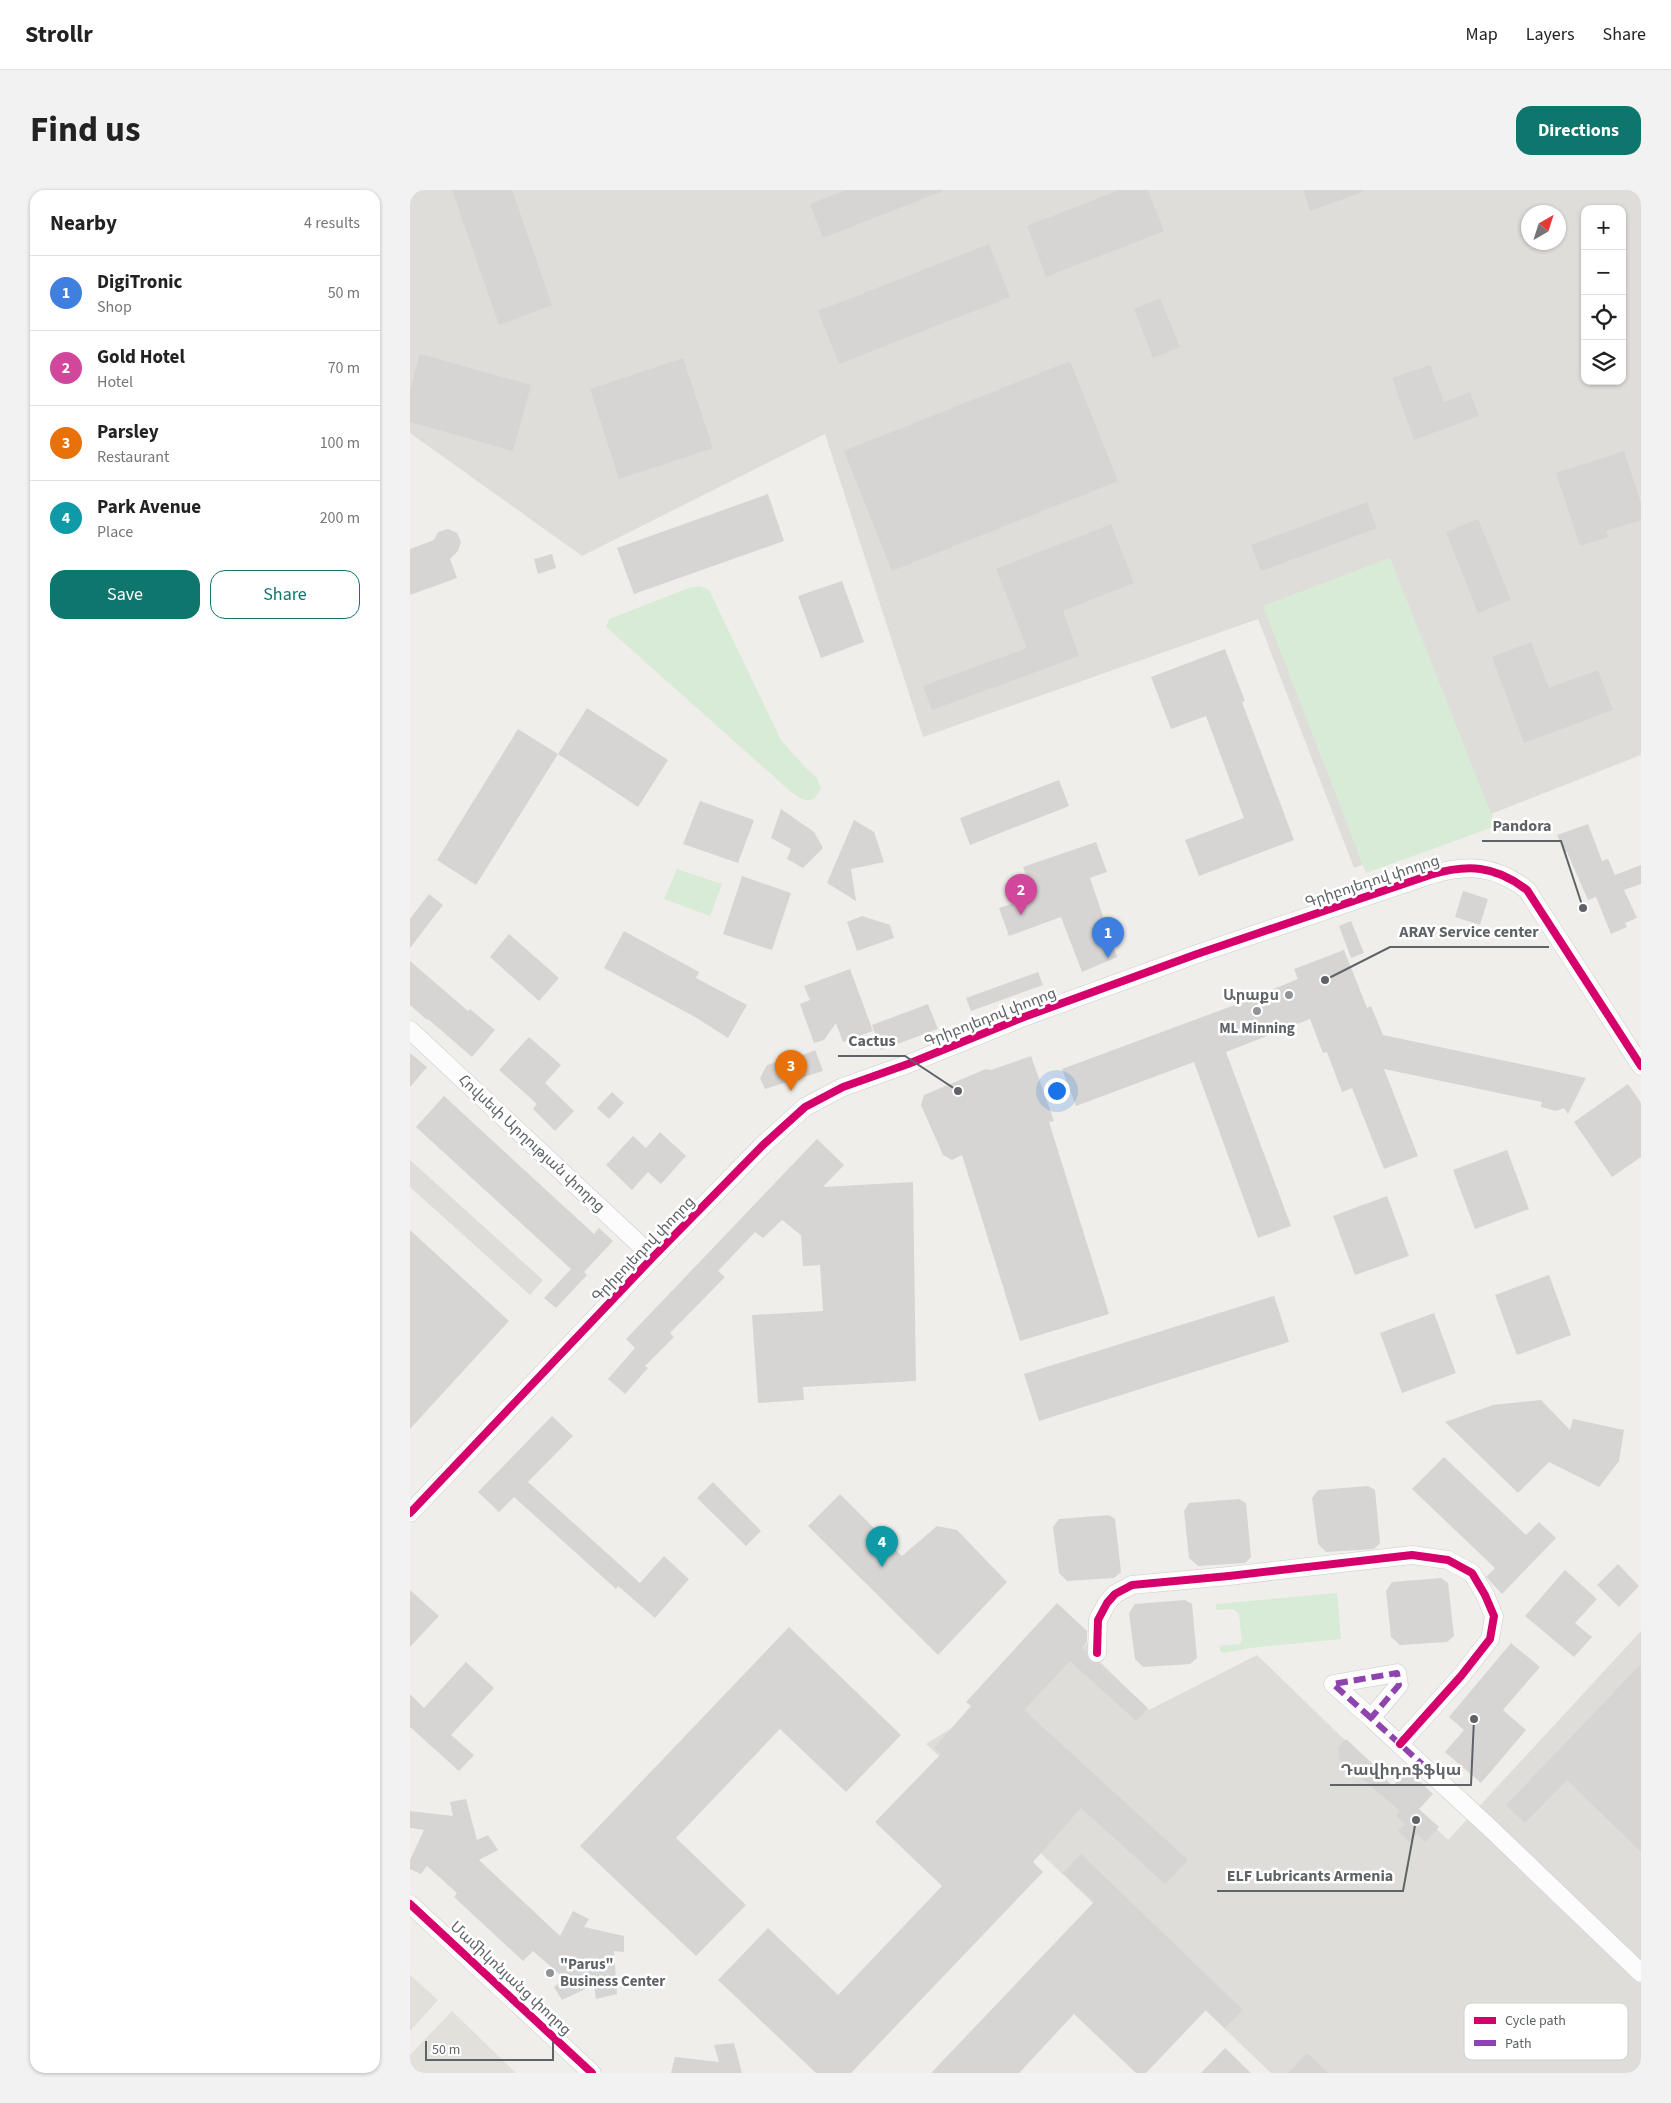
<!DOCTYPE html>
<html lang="en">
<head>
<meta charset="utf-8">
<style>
	body { margin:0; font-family:"Source Sans 3","Noto Sans Armenian",sans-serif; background:#f2f2f2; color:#222 }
	.controls { position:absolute; right:15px; top:15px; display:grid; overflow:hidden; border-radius:10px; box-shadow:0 1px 4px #0004 }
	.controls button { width:45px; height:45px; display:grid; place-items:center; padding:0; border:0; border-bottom:1px solid #e0e0e0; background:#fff; color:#222; font:25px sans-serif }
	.compass { position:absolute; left:1111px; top:15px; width:45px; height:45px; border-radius:50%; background:#fff; box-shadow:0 1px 4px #0004; rotate:39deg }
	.scale { position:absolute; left:15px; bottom:12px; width:129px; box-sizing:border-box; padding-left:5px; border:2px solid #5f6368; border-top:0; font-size:14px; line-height:18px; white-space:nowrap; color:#5f6368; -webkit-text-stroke:4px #fff; paint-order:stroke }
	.you { position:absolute; left:646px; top:900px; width:18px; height:18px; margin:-12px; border:4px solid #fff; border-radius:50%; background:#1a73e8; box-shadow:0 0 0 8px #1a73e833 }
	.badge { display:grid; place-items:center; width:32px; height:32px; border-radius:50%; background:#0f766e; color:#fff; font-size:16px; font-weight:700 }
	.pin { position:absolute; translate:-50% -41px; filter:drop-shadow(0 1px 2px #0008) }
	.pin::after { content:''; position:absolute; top:26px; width:18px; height:15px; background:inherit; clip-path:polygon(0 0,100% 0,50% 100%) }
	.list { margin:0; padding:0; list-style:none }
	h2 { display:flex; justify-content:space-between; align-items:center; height:65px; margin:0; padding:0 20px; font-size:21px }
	h2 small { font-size:16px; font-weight:400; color:#767676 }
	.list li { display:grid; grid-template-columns:32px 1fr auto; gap:15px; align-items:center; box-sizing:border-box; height:75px; padding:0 20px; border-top:1px solid #e0e0e0 }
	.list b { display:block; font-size:19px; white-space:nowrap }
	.list p { margin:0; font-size:16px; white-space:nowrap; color:#767676 }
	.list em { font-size:16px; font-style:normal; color:#767676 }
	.actions { display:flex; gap:10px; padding:15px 20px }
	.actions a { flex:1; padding:11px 0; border:1px solid #0f766e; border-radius:15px; text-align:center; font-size:18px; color:#0f766e }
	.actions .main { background:#0f766e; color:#fff }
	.icon { flex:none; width:28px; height:28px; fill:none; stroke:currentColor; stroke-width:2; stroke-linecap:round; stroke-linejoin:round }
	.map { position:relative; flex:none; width:1231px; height:1883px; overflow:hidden; border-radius:15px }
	header { display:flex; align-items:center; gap:30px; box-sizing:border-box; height:70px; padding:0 25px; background:#fff; border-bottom:1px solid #e0e0e0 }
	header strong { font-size:24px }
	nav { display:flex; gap:28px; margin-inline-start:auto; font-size:18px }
	.intro { display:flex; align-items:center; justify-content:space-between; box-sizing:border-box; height:120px; padding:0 30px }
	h1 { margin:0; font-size:35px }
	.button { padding:12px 22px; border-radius:15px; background:#0f766e; color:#fff; font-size:18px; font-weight:700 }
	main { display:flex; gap:30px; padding:0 30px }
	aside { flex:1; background:#fff; border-radius:15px; box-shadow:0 1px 4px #0004 }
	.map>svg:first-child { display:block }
</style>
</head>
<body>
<header>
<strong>Strollr</strong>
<nav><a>Map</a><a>Layers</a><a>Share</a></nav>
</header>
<div class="intro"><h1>Find us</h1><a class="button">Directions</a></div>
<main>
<aside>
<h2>Nearby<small>4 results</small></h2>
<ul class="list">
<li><span class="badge" style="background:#3f7fe0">1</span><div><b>DigiTronic</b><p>Shop</p></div><em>50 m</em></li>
<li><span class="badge" style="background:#d1479c">2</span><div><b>Gold Hotel</b><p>Hotel</p></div><em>70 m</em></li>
<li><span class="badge" style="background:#e8710a">3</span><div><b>Parsley</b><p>Restaurant</p></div><em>100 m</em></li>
<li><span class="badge" style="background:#0f9aa8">4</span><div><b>Park Avenue</b><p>Place</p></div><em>200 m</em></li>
</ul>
<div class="actions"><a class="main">Save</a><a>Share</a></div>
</aside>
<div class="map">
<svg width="1231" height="1883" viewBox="0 0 1231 1883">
	<rect width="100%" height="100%" fill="#efeeea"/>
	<path fill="#dfddda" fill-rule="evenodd" d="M 0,0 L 1231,0 L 1231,565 L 944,678 L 848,429 L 513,547 L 415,244 L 172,366 L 0,243 ZM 1175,19 L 1212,19 L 1212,191 L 1175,191 ZM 1118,22 L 1148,22 L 1148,52 L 1118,52 Z
		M 0,970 L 133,1090 L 120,1105 L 0,997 Z
		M 1231,1441 L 1231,1883 L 861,1883 L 516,1554 L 686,1448 L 677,1459 L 739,1520 L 847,1465 L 1038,1650 Z"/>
	<path fill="#e2e0da" d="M 0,1785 L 28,1810 L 0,1841 Z
		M 42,1821 L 106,1883 L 0,1883 L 0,1865 Z"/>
	<path fill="#d8ebd6" d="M 980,368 L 1086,636 L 956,683 L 853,416 Z
		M 290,396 L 299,400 L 371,550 L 395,577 L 407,588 L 411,599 C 402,617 392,610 380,601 L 196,437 L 199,429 L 279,398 Z
		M 267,679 L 312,694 L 300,726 L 254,709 Z
		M 927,1403 L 931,1449 L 840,1458 L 813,1463 L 810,1461 L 810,1456 L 830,1454 L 832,1451 L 829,1424 L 823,1419 L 806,1420 L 806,1414 Z"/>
	<path fill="#d6d5d3" d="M 42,0 L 102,0 L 142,115 L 89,135 Z
		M 435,0 L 532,0 L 533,1 L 413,48 L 400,14 Z
		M 709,0 L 738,0 L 754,41 L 636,87 L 617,36 Z
		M 893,0 L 953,0 L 953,2 L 900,21 Z
		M 579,54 L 600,107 L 429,174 L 408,121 Z
		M 750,108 L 770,157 L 743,168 L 724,119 Z
		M 10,164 L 121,195 L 103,261 L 0,232 L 0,201 Z
		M 273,168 L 303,258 L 209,289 L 180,199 Z
		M 660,171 L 708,291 L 482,381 L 434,261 Z
		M 1020,175 L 1034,212 L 1060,202 L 1069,226 L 1004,250 L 982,188 Z
		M 1214,261 L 1231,313 L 1231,330 L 1196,341 L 1198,347 L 1170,356 L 1146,283 Z
		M 358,304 L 374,351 L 224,404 L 207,358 Z
		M 957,312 L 967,338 L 851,381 L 841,355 Z
		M 1068,329 L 1101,410 L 1068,423 L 1036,342 Z
		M 701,334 L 724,393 L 653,421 L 669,466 L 522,520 L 513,496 L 617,458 L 586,379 Z
		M 38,339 L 47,343 L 51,352 L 48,361 L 40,369 L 47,388 L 0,405 L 0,359 L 24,350 L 28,342 Z
		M 142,364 L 146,378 L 128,384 L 124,369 Z
		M 432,391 L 454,452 L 411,468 L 388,406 Z
		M 1121,452 L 1139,498 L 1188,480 L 1203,520 L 1114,553 L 1082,467 Z
		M 815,459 L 835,511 L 832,512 L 884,650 L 789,686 L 775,650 L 834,628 L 796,526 L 761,539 L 741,487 Z
		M 177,518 L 258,570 L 228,617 L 148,564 Z
		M 108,539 L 148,564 L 66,695 L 27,670 Z
		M 649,590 L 659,616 L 560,655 L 550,628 Z
		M 290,611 L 344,630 L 328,673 L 273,654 Z
		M 371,619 L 404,642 L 413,658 L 393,678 L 377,669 L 381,659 L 361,648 Z
		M 444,630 L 464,642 L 474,672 L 441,679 L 446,711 L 417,693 Z
		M 1178,634 L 1192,671 L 1198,669 L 1205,685 L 1231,675 L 1231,694 L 1214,700 L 1227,728 L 1215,733 L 1217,737 L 1201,744 L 1186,707 L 1178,710 L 1157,662 L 1154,663 L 1147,645 Z
		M 686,652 L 697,682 L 680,688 L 707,767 L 672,782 L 651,727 L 599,746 L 589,718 L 625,706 L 613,677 Z
		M 332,686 L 381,703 L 362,760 L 313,744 Z
		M 1053,701 L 1078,709 L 1070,735 L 1045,727 Z
		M 19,704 L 33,715 L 0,758 L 0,729 Z
		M 452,726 L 480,735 L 484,748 L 447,761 L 437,732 Z
		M 941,731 L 954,763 L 941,768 L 929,736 Z
		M 214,741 L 289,782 L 286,788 L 337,815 L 318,848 L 285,827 L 194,778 Z
		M 99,744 L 149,788 L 129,811 L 80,767 Z
		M 934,760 L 957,818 L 961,816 L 973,845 L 1176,888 L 1158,924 L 1154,918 L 1146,921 L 1131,917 L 1132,912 L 974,879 L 1008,966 L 974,979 L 942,898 L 932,902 L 917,862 L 913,863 L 900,829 L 816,862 L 881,1036 L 848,1048 L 784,872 L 666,916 L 652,879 L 822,816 L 888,789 L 884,779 Z
		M 0,771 L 58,821 L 60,819 L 85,840 L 62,867 L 18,829 L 17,830 L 0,815 Z
		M 440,779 L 463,841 L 433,852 L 426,833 L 414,850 L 404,853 L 390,814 L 400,810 L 394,796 Z
		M 628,782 L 633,795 L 561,821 L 556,808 Z
		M 518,814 L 528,839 L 471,860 L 462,835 Z
		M 119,847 L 151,875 L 135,893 L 164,921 L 145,941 L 123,919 L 127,914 L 89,880 Z
		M 405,860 L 413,881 L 355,899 L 350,888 L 357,875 L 366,872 L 368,875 Z
		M 0,863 L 17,877 L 0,897 Z
		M 621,866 L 644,931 L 639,932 L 699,1124 L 610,1151 L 552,965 L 542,970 L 533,965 L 511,915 L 514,905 L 576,879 L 581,880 Z
		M 1218,894 L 1231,913 L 1231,967 L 1202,987 L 1164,932 Z
		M 202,902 L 214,913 L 199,929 L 187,918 Z
		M 34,906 L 184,1044 L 189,1038 L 203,1051 L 174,1082 L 177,1085 L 146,1118 L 134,1108 L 161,1079 L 6,937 Z
		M 250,942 L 276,966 L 251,994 L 238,982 L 222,1000 L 196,975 L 223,946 L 236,958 Z
		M 407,949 L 434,975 L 413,997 L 503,992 L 506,1191 L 393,1197 L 394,1210 L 348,1213 L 342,1125 L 413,1121 L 410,1075 L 393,1076 L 391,1045 L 372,1030 L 353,1048 L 345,1042 L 308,1081 L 315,1087 L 260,1143 L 264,1147 L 235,1176 L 238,1178 L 215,1204 L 198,1189 L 225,1158 L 216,1149 Z
		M 1097,960 L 1119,1019 L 1065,1039 L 1043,980 Z
		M 977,1006 L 999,1066 L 945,1085 L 923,1026 Z
		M 0,1040 L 99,1131 L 0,1239 Z
		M 1139,1085 L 1161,1145 L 1107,1165 L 1085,1105 Z
		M 864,1106 L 879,1152 L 629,1231 L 614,1184 Z
		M 1024,1123 L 1046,1183 L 992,1203 L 970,1143 Z
		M 1131,1210 L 1160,1240 L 1163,1229 L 1214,1240 L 1209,1271 L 1189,1297 L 1139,1272 L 1108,1303 L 1035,1232 L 1083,1215 Z
		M 142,1226 L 163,1246 L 118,1292 L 230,1393 L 254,1366 L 279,1389 L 245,1428 L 208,1396 L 206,1399 L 104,1307 L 89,1322 L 68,1302 Z
		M 1034,1267 L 1116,1345 L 1129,1332 L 1146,1348 L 1092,1404 L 1076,1387 L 1085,1378 L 1002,1299 Z
		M 303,1292 L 351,1341 L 336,1356 L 287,1308 Z
		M 958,1296 L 965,1300 L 970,1353 L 964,1359 L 916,1362 L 908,1354 L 902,1308 L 908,1300 Z
		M 430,1304 L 492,1366 L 527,1336 L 547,1340 L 597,1392 L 528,1465 L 398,1336 Z
		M 829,1309 L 836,1313 L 841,1367 L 835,1373 L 788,1376 L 779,1368 L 774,1321 L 779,1313 Z
		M 699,1325 L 705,1329 L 711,1382 L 704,1388 L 657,1391 L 649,1383 L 643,1337 L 649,1329 Z
		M 1208,1374 L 1229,1396 L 1209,1417 L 1187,1395 Z
		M 1155,1380 L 1187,1409 L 1165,1433 L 1182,1447 L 1164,1467 L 1115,1426 Z
		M 1031,1388 L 1038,1393 L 1044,1446 L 1037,1452 L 990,1455 L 981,1447 L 976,1401 L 982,1392 Z
		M 0,1400 L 29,1426 L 0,1457 Z
		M 775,1410 L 782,1414 L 787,1468 L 780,1474 L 733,1477 L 725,1469 L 719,1423 L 725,1414 Z
		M 647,1413 L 677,1441 L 677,1452 L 672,1458 L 676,1462 L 678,1468 L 682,1472 L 689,1473 L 738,1518 L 726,1531 L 660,1471 L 614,1520 L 778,1670 L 755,1694 L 671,1618 L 623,1672 L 633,1682 L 441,1883 L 406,1883 L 308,1790 L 358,1738 L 428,1805 L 532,1696 L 465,1632 L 531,1564 L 524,1558 L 561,1516 L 556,1512 Z
		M 379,1437 L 491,1545 L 436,1602 L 370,1539 L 266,1648 L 336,1715 L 286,1766 L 170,1656 Z
		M 1101,1453 L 1130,1477 L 1093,1520 L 1116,1540 L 1071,1593 L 1035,1562 L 1054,1540 L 1039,1527 Z
		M 56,1472 L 84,1498 L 41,1545 L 64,1565 L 49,1581 L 0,1537 L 0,1504 L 14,1518 Z
		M 1231,1474 L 1231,1662 L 1157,1590 L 1115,1633 L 1096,1615 Z
		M 936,1549 L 965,1576 L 963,1578 L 983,1596 L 997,1580 L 1023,1604 L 1009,1619 L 1029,1637 L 1015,1652 L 1007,1644 L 1000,1652 L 988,1641 L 995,1634 L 986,1626 L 990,1621 L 929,1569 L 928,1557 Z
		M 56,1609 L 67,1650 L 78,1645 L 88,1660 L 69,1670 L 150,1746 L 163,1721 L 179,1729 L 174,1737 L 214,1746 L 214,1762 L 204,1761 L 207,1804 L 186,1809 L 184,1795 L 152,1810 L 144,1797 L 155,1789 L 123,1761 L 113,1771 L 44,1707 L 47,1703 L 17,1676 L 11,1684 L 0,1679 L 0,1670 L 14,1640 L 0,1638 L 0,1621 L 43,1626 L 40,1612 Z
		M 671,1664 L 833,1820 L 815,1838 L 796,1820 L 736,1883 L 726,1883 L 664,1824 L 609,1883 L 521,1883 L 684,1712 L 653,1683 Z
		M 324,1853 L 332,1883 L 261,1883 L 265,1867 L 309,1872 L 304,1855 Z
		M 815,1858 L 841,1883 L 791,1883 Z
		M 897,1863 L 918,1883 L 878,1883 Z"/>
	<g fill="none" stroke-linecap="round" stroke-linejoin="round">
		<g stroke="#cbcccc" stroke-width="19">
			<path id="minor" d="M 0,840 L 243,1067
				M 0,1323 L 243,1067 L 353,955 L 395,917 L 433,897 L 498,874 L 614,827 L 787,764 L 1020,685 C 1057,674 1085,675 1117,700 L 1231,876
				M 687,1463 L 688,1430 L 697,1413 L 705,1404 L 722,1395 L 819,1386 L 1002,1365 L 1038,1370 L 1062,1383 L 1075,1405 L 1084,1426 L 1080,1449 L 1051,1486 L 990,1554
				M 961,1528 L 923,1494 L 987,1483 L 989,1495 L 961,1528 L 1081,1639 L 1231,1783
				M 0,1714 L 182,1883"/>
		</g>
		<use href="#minor" stroke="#fdfcfc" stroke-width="18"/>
		<path stroke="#8e44ad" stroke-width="6" stroke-dasharray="12 6" stroke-linecap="butt" d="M 961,1528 L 923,1494 L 987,1483 L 989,1495 L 961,1528 L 1012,1574"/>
		<g stroke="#fff" stroke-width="11">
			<path id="cycleway" d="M 0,1323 L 243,1067 L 353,955 L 395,917 L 433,897 L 498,874 L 614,827 L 787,764 L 1020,685 C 1057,674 1085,675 1117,700 L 1231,876
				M 687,1463 L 688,1430 L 697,1413 L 705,1404 L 722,1395 L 819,1386 L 1002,1365 L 1038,1370 L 1062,1383 L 1075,1405 L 1084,1426 L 1080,1449 L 1051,1486 L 990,1554
				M 0,1714 L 182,1883"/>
		</g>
		<use href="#cycleway" stroke="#d6006c" stroke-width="8"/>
	</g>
	<g fill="#919496" stroke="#fff" stroke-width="2">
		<circle cx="879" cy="805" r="5"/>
		<circle cx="847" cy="821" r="5"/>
		<circle cx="140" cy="1783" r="5"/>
	</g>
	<g text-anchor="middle" stroke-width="5" stroke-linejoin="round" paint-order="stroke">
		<g font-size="15" fill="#5f6368" stroke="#fff">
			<text transform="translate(962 691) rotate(-18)" y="5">Գրիբոյեդով փողոց</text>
			<text transform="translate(580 827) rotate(-21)" y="5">Գրիբոյեդով փողոց</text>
			<text transform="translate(122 953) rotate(43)" y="5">Հովսեփ Արղության փողոց</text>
			<text transform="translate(233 1059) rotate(-46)" y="5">Գրիբոյեդով փողոց</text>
			<text transform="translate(101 1788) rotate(43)" y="5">Մամիկոնյանց փողոց</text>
		</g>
		<g font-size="15" font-weight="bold" fill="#5f6368" stroke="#fff" text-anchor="end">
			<text x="869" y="810">Արաքս</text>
			<text x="847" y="843" text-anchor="middle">ML Minning</text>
			<text x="150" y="1779" text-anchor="start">"Parus"<tspan x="150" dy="17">Business Center</tspan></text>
		</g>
	</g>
	<rect x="1054" y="1813" width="164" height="57" rx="8" fill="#fff" stroke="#cfd0d2" stroke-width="1"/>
	<rect x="1064" y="1827" width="22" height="7" fill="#d6006c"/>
	<rect x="1064" y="1850" width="22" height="6" fill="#8e44ad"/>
	<g font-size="14" fill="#5f6368">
		<text x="1095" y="1835">Cycle path</text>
		<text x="1095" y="1858">Path</text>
	</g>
	<path fill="none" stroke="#5f6368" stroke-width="2" d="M1173 718L1151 651H1072M915 790L980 757H1139M548 901L495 866H428M1064 1529L1061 1595H920M1006 1630L993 1701H807"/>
	<g fill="#5f6368" stroke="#fff" stroke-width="2">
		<circle cx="1173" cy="718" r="5"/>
		<circle cx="915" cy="790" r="5"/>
		<circle cx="548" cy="901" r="5"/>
		<circle cx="1064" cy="1529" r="5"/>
		<circle cx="1006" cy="1630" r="5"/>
	</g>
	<g font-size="16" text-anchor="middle" font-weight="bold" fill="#5f6368" stroke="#fff" stroke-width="5" stroke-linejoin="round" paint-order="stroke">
		<text x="1112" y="641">Pandora</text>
		<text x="1059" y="747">ARAY Service center</text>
		<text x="462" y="856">Cactus</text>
		<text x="991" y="1585">Դավիդոֆֆկա</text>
		<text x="900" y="1691">ELF Lubricants Armenia</text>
	</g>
</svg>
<div class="controls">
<button>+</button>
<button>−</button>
<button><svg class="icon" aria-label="locate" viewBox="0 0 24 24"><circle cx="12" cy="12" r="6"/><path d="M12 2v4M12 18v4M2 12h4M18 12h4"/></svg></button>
<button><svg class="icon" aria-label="layers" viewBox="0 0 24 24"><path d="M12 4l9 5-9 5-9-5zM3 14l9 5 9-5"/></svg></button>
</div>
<svg class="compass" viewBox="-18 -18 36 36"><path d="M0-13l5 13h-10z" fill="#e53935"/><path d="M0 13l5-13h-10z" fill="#767676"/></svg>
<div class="scale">50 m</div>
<div class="you"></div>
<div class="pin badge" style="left:698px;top:768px;background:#3f7fe0">1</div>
<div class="pin badge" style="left:611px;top:725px;background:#d1479c">2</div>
<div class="pin badge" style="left:381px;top:901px;background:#e8710a">3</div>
<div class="pin badge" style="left:472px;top:1377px;background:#0f9aa8">4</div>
</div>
</main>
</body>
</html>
